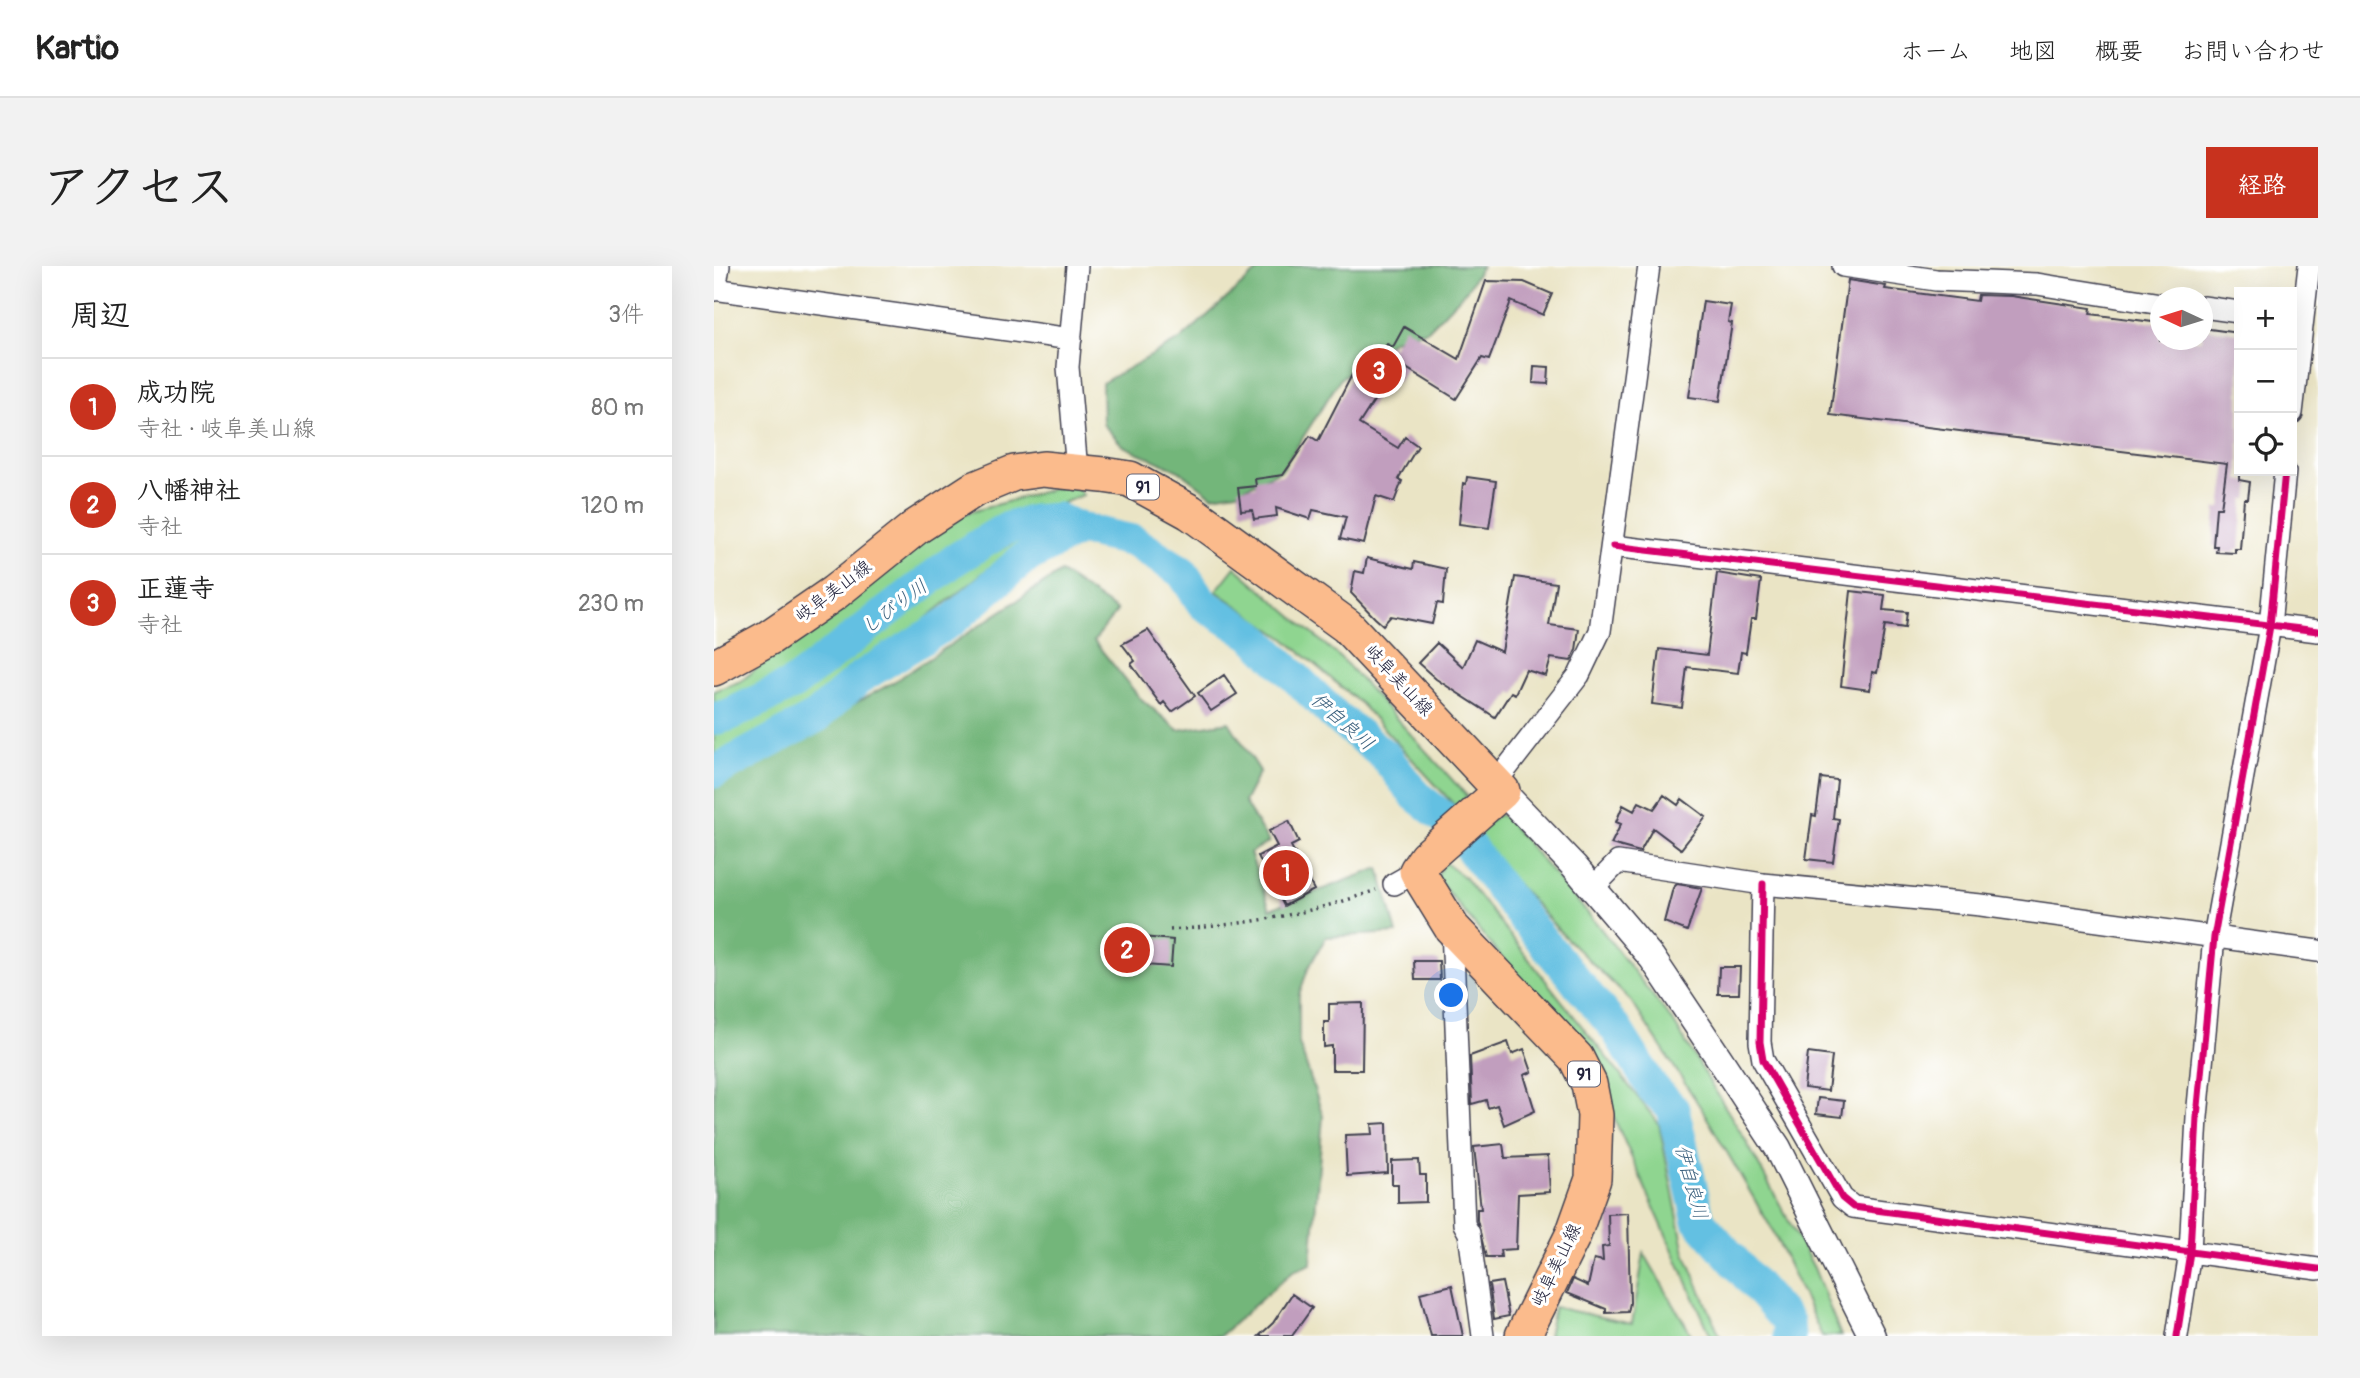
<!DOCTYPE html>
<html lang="ja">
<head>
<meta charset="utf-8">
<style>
	body { margin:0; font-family:Pangolin,"Klee One",sans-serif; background:#f2f2f2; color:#222 }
	.controls { position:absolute; right:21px; top:21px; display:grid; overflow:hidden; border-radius:0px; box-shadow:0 7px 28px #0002 }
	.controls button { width:63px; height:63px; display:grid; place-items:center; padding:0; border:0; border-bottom:2px solid #e0e0e0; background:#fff; color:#222; font:35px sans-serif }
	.compass { position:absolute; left:1436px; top:21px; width:63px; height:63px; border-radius:50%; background:#fff; box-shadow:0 7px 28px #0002; rotate:274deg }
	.you { position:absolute; left:738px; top:730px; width:24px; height:24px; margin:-18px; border:5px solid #fff; border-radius:50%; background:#1a73e8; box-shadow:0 0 0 10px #1a73e833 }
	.badge { display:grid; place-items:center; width:46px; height:46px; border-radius:50%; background:#c8321e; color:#fff; font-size:23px; font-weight:700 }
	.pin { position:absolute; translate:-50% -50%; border:4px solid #fff; box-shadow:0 2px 7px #0006 }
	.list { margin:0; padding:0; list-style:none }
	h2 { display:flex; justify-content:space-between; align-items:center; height:91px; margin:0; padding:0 28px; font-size:30px }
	h2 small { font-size:23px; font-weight:400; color:#767676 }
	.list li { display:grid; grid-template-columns:46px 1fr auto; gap:21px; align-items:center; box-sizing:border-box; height:98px; padding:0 28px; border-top:2px solid #e0e0e0 }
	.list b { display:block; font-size:26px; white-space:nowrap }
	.list p { margin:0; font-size:23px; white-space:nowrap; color:#767676 }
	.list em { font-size:23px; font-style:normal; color:#767676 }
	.icon { flex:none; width:38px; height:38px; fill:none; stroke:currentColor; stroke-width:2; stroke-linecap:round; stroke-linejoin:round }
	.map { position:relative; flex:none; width:1604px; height:1070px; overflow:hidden; border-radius:0px }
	header { display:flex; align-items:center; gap:42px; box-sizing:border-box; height:98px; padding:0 35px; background:#fff; border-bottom:2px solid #e0e0e0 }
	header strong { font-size:33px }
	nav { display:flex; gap:38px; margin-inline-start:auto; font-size:24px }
	.intro { display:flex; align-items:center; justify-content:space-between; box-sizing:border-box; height:168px; padding:0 42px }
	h1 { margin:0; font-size:49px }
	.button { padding:18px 32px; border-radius:0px; background:#c8321e; color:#fff; font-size:24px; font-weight:700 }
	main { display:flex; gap:42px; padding:0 42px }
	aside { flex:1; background:#fff; border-radius:0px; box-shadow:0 7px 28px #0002 }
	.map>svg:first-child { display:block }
</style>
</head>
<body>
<header>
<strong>Kartio</strong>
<nav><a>ホーム</a><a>地図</a><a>概要</a><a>お問い合わせ</a></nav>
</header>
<div class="intro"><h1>アクセス</h1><a class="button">経路</a></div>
<main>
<aside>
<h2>周辺<small>3件</small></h2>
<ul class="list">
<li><span class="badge">1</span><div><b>成功院</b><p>寺社 · 岐阜美山線</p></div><em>80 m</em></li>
<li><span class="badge">2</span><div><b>八幡神社</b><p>寺社</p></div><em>120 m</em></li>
<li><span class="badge">3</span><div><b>正蓮寺</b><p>寺社</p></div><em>230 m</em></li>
</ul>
</aside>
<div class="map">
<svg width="1604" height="1070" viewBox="0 0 1604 1070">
	<rect width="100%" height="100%" fill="#fff"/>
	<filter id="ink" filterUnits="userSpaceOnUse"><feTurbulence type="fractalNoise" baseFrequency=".0143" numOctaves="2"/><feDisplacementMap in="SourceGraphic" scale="14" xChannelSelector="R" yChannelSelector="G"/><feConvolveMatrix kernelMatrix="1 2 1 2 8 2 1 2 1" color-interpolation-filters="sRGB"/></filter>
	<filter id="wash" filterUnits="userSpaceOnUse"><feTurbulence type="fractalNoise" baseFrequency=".00686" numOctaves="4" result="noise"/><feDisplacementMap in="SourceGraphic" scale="28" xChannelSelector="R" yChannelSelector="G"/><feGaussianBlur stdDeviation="1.57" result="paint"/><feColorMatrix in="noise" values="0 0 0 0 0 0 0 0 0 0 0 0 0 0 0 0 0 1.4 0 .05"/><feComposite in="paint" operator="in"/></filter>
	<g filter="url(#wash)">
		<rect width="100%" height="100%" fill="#eae4c5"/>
		<path fill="#8fd590" stroke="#587c66" stroke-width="2" d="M 360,217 L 369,229 C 316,250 263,271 214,302 C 142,347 81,412 0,442 L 0,425 L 27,415 L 197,279 L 246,249 Z
			M 320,266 L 84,455 L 0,494 L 0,463 L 87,423 L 249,303 Z
			M 521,301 L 628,393 L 753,530 L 742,541 L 648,439 L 571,373 L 502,325 Z
			M 783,549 L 790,550 L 883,658 L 960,757 L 1032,875 L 1100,1002 L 1127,1070 L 1108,1070 L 1060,967 L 989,845 L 917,735 L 850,670 L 759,569 Z
			M 730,596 L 750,611 L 945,858 L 971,987 L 1006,1070 L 997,1070 L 877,800 L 722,612 Z
			M 930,987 L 978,1070 L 834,1070 L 840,1041 L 918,1058 Z"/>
		<path fill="#73b67a" stroke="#4a6c5a" stroke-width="2" d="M 549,0 L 768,0 L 752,25 L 714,64 L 680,74 L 627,112 L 568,204 L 523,226 L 498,230 L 467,206 L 409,180 L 389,158 L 388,117 L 467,73 Z
			M 347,306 L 403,345 L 380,375 L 425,431 L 464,464 L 515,456 L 546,505 L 530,536 L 555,576 L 536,587 L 556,643 L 665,602 L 683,667 L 612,671 L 594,703 L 585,729 L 585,777 L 609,850 L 597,998 L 579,1005 L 506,1070 L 0,1070 L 0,515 L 178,417 Z"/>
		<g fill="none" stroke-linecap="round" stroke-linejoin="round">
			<path stroke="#64c0e2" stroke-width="33" d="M 0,453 L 15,449 L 79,418 L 242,293 L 291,263 L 320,255 L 344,253 L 366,263 L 419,275 L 468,306 L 489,338 L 538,369 L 621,450 L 671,490 L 701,529 L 739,559 L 807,649 L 902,763 L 938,821 L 959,843 L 985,955 L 1074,1056 L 1075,1070
				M 0,506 L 102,451 L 147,411 L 239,354 L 309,293 L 366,263"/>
		</g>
		<g id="blocks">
			<path fill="#c19ebe" d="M 1134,14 L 1172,20 L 1171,23 L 1263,35 L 1264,29 L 1297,30 L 1377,42 L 1376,48 L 1446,57 L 1446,74 L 1488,74 L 1488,62 L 1525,67 L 1525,214 L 1536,216 L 1534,233 L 1530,233 L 1526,283 L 1521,283 L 1521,287 L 1502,286 L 1503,280 L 1499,280 L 1502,242 L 1507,242 L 1513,198 L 1116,149 Z
				M 772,15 L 810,16 L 838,28 L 829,49 L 797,35 L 775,94 L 768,92 L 742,133 L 692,102 L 684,116 L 675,111 L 645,158 L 684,182 L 691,171 L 704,180 L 684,213 L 688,215 L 680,236 L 662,230 L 650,278 L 626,273 L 632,251 L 599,244 L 596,253 L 562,242 L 563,250 L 540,253 L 538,244 L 527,245 L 524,222 L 542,220 L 541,213 L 569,209 L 596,170 L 604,175 L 644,97 L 650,100 L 654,92 L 663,97 L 673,78 L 679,81 L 690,61 L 745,93 Z
				M 989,35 L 1017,39 L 1014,56 L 1018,57 L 1006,135 L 975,131 Z
				M 820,100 L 835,101 L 834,118 L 819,117 Z
				M 753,211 L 782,215 L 775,262 L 745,258 L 749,217 L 752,218 Z
				M 653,292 L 699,303 L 700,296 L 732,303 L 729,338 L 723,337 L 718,358 L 677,350 L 669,359 L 661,352 L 637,327 L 641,305 L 650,307 Z
				M 1003,307 L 1047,314 L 1042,353 L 1037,353 L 1032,387 L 1027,386 L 1024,407 L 973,401 L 968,442 L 938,438 L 945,383 L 993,389 Z
				M 801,311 L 842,317 L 835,359 L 865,363 L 862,384 L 857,395 L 837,392 L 832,410 L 812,404 L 801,428 L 797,426 L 781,451 L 722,413 L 704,397 L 723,377 L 749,401 L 761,374 L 788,386 Z
				M 1137,325 L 1171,329 L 1169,344 L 1193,346 L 1191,362 L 1171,359 L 1163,407 L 1158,406 L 1156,424 L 1127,420 Z
				M 434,364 L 481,430 L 458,446 L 450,436 L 447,439 L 417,398 L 421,395 L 408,378 Z
				M 510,409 L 523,428 L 497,445 L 484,427 Z
				M 1107,512 L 1123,514 L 1119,552 L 1125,553 L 1119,596 L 1092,593 L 1098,549 L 1102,550 Z
				M 950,529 L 964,539 L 968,533 L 992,551 L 967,583 L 939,562 L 926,586 L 897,578 L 907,558 L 902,556 L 909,539 L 920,545 L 925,536 L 940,543 Z
				M 575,555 L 585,576 L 577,580 L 600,624 L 570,640 L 544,590 L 563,580 L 555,565 Z
				M 963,618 L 988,622 L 973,665 L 950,656 L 959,622 Z
				M 407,669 L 459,674 L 457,701 L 404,697 Z
				M 700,695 L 725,695 L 726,714 L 701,714 Z
				M 1005,701 L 1026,701 L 1025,728 L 1004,728 Z
				M 649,737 L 648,804 L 618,804 L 618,780 L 610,781 L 610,756 L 615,756 L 615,738 Z
				M 794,776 L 798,788 L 810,783 L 818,806 L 810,809 L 821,845 L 790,859 L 783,839 L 774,842 L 772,834 L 758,838 L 756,790 Z
				M 1094,787 L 1118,790 L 1114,825 L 1090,822 Z
				M 1104,832 L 1130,835 L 1128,851 L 1102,848 Z
				M 673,857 L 674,907 L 633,910 L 631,869 L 659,868 L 658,858 Z
				M 789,878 L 791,892 L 834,890 L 836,926 L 804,928 L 802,983 L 786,984 L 787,991 L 772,991 L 763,954 L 763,943 L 767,943 L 760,881 Z
				M 705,894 L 706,909 L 712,909 L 712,936 L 684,937 L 684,918 L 678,918 L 678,895 Z
				M 914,947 L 916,1037 L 914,1046 L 892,1047 L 892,1043 L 853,1027 L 859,1013 L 874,1020 L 880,993 L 889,995 L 888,981 L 895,980 L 894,948 Z
				M 788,1016 L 795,1050 L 780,1053 L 775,1018 Z
				M 738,1019 L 749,1070 L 717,1070 L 706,1027 Z
				M 578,1028 L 598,1042 L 578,1070 L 545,1070 L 559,1057 Z"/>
		</g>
	</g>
	<g filter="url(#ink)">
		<use href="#blocks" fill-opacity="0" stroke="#403f50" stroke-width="2"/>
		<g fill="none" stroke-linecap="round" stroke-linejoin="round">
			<g stroke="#403f50" stroke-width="24">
				<path id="minor" d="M 1129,0 L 1222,14 L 1323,18 L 1447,38
					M 0,23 L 357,73
					M 1,24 L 5,0
					M 1489,41 L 1525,46
					M 1578,147 L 1595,0
					M 363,205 L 354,101 L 363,0
					M 899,280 L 1604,365
					M 782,516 L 865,409 L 886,365 L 935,0
					M 680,618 L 703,605
					M 1049,618 L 1046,776 L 1049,794 L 1128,932 L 1139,941 L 1604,1003
					M 877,624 L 904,596 L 1049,618 L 1267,639 L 1604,685
					M 738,662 L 750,958 L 755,967 L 769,1070
					M 1463,1070 L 1476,986 L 1483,851 L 1500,671 L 1556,360 L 1571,205"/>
			</g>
			<g stroke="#403f50" stroke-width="29">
				<path id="tertiary" d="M 788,525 L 860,600 L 938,692 L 1005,792 L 1064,882 L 1158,1070"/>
			</g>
			<g stroke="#403f50" stroke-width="38">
				<path id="primary" d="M 0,402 L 56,371 L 120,327 L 202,261 L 259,224 L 300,207 L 329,203 L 389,209 L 416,213 L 476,246 L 633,360 L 788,525 L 712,592 L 703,605 L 738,662 L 862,792 L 875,818 L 881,849 L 879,913 L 859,969 L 809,1070"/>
			</g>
			<path stroke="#403f50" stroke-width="3.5" stroke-dasharray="2 5" stroke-linecap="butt" d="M 456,664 C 527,659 595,649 662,624"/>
			<use href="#minor" stroke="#fff" stroke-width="21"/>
			<use href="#tertiary" stroke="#fff" stroke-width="26"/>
			<use href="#primary" stroke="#fbbb8c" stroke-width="35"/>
			<g stroke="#fff" stroke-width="11">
				<path id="cycleway" d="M 899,280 L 1604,365
					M 1049,618 L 1046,776 L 1049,794 L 1128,932 L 1139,941 L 1604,1003
					M 1463,1070 L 1476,986 L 1483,851 L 1500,671 L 1556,360 L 1571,205"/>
			</g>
			<use href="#cycleway" stroke="#d6006c" stroke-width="7"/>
		</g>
	</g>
	<g text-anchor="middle" stroke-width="6" stroke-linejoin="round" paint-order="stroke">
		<g fill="#fff" stroke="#646476" stroke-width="2">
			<rect x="413" y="208.5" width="32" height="25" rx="5"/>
			<rect x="854" y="795.5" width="32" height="25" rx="5"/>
		</g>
		<g font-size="16" font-weight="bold" fill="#22223b">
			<text x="429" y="227">91</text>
			<text x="870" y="814">91</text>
		</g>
		<g font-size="18" fill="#22223b" stroke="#fff">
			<text transform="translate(119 325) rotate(-37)" y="6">岐阜美山線</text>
			<text transform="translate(685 414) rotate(47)" y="6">岐阜美山線</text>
			<text transform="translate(842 999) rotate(-64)" y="6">岐阜美山線</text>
		</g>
		<g font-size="19" font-style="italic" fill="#3c617e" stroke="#fff">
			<text transform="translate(180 340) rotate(-37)" y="7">しびり川</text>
			<text transform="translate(629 455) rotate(41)" y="7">伊自良川</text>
			<text transform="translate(978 916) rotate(75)" y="7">伊自良川</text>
		</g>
	</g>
</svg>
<div class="controls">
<button>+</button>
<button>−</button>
<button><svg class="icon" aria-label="locate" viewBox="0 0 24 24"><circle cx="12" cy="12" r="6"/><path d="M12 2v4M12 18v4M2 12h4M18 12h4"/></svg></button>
</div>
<svg class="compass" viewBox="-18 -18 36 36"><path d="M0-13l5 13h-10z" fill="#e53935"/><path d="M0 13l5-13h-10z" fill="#767676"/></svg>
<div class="you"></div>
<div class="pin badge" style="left:572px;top:607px">1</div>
<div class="pin badge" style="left:413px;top:684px">2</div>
<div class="pin badge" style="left:665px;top:105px">3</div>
</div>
</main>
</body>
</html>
